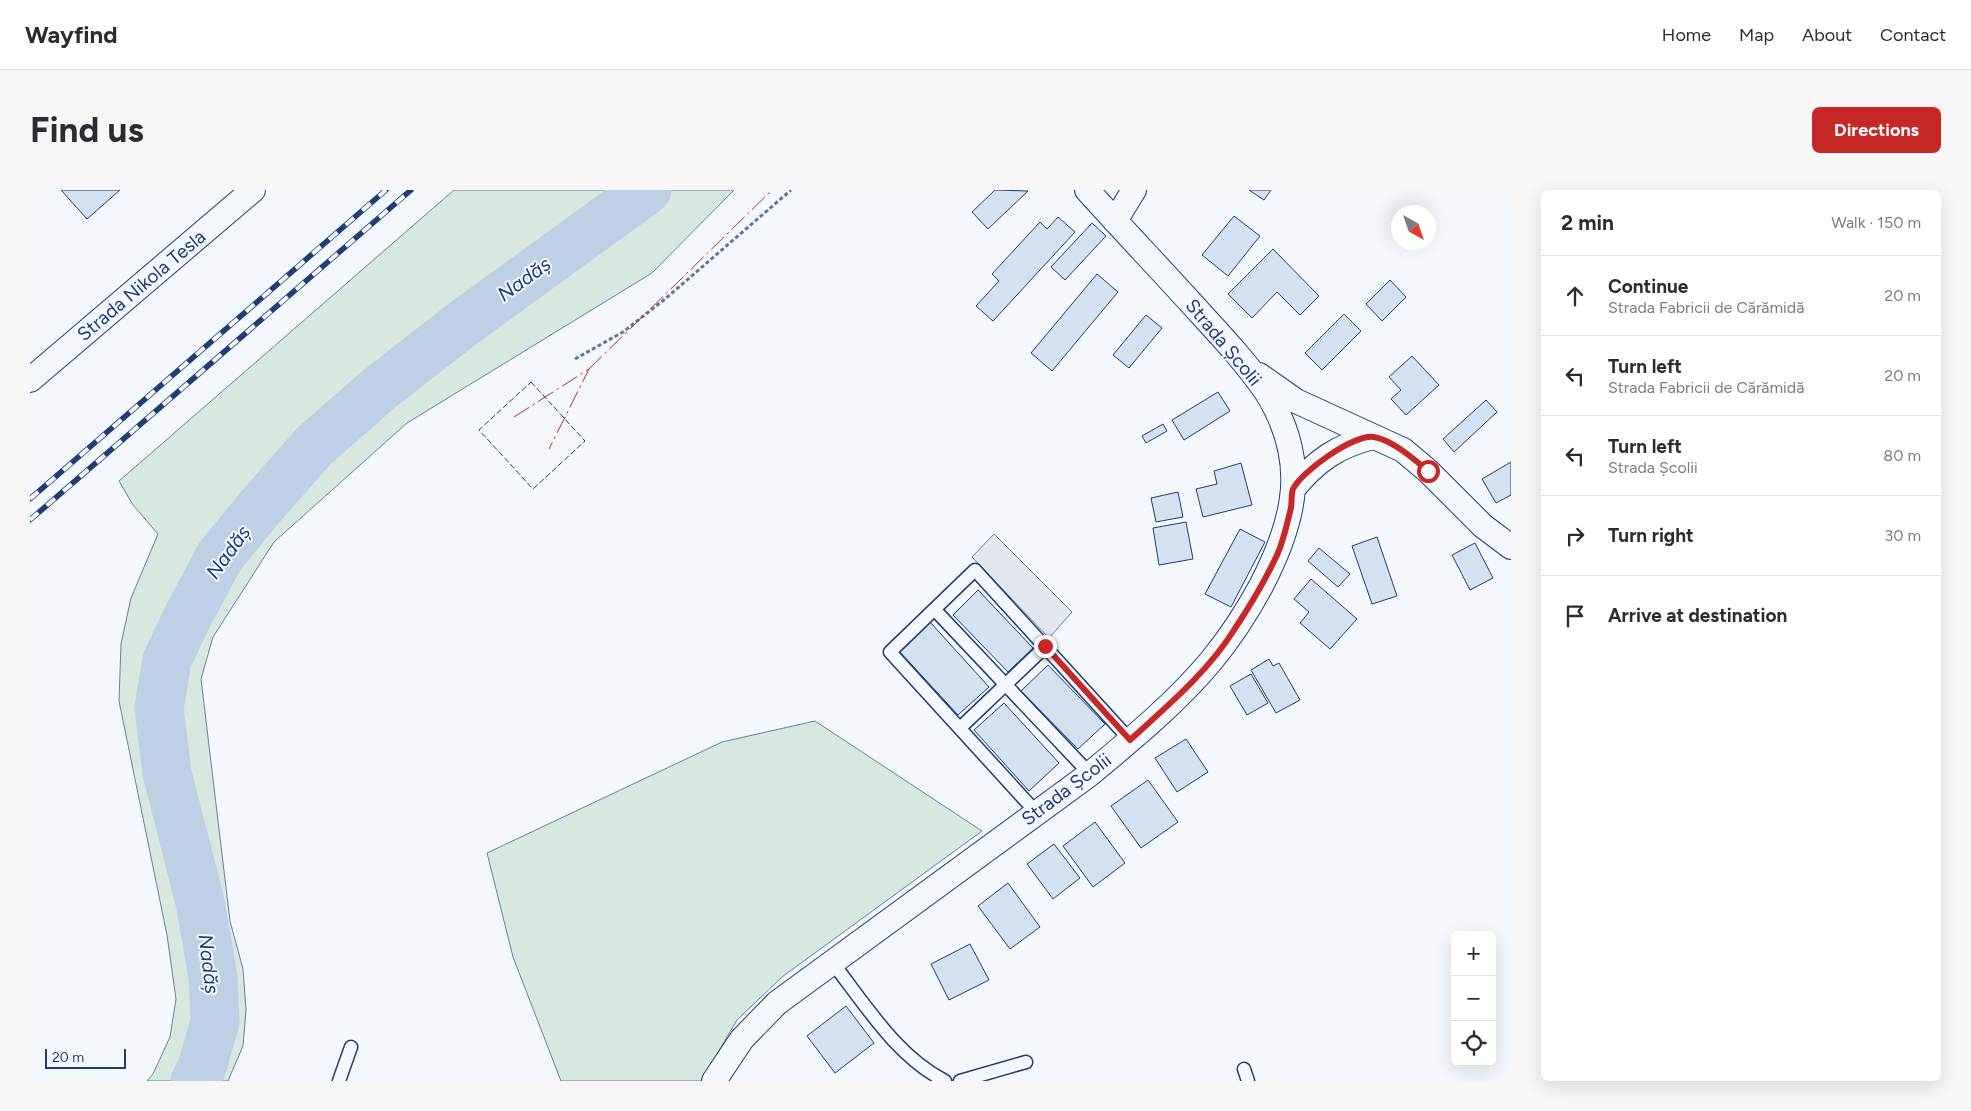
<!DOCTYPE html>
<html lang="en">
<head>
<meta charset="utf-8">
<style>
	body { margin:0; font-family:Figtree,sans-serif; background:#f7f7f7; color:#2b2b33 }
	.controls { position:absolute; right:15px; bottom:15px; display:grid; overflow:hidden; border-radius:8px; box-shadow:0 5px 20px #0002 }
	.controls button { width:45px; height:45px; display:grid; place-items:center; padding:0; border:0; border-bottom:1px solid #e1e1e2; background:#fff; color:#2b2b33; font:25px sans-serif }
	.compass { position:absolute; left:1361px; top:15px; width:45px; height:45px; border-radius:50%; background:#fff; box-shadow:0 5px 20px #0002; rotate:140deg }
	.scale { position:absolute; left:15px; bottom:12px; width:81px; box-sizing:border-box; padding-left:5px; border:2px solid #1d3f73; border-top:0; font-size:14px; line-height:18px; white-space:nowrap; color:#1d3f73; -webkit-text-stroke:4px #f4f7fb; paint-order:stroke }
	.stop { position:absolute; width:15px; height:15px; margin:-11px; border:4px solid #c62828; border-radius:50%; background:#fff }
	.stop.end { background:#c62828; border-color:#fff; box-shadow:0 1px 5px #0008 }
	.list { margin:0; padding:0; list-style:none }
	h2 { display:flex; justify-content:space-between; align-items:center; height:65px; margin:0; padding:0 20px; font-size:21px }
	h2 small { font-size:16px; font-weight:400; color:#7c7c81 }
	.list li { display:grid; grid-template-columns:32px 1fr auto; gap:15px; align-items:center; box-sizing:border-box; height:80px; padding:0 20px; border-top:1px solid #e1e1e2 }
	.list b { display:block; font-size:19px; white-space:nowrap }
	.list p { margin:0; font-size:16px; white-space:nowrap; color:#7c7c81 }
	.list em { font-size:16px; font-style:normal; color:#7c7c81 }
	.icon { flex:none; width:28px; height:28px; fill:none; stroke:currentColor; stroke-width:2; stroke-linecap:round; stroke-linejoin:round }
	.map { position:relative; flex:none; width:1481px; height:891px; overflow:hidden; border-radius:8px }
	header { display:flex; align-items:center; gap:30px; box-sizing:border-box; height:70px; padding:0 25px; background:#fff; border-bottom:1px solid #e1e1e2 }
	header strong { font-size:24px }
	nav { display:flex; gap:28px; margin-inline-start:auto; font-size:18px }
	.intro { display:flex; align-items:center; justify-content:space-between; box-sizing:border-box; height:120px; padding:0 30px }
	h1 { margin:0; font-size:35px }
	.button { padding:12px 22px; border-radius:8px; background:#c62828; color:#fff; font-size:18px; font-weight:700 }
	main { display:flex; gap:30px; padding:0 30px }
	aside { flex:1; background:#fff; border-radius:8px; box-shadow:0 5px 20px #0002 }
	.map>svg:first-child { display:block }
</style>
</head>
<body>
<header>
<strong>Wayfind</strong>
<nav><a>Home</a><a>Map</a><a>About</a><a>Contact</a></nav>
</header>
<div class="intro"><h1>Find us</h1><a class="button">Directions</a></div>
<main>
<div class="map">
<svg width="1481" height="891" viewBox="0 0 1481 891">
	<rect width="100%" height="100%" fill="#f4f7fb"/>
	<path fill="#d7e8df" stroke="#687fa3" d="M 424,0 L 704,0 L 622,83 L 377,233 L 244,352 L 183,447 L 171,489 L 200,731 L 213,779 L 216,820 L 213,856 L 198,891 L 117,891 L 123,884 L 140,847 L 146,809 L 137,745 L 89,511 L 91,454 L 101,408 L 128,344 L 103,315 L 89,291 Z
		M 785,531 L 952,641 L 752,787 L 707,830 L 671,891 L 531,891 L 483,767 L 457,663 L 692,552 Z"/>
	<path fill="#e3e8f0" stroke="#687fa3" d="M 964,344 L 1042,422 L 1019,448 L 942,367 Z"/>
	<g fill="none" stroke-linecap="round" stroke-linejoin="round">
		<path stroke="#bed0e5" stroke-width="49" d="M 165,891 L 171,880 L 185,832 L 183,787 L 170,712 L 137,583 L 129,518 L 137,470 L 158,426 L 190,366 L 231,316 L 284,256 L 349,199 L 435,132 L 617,0"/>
	</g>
	<path fill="#d5e0f0" stroke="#1d3f73" d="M 31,0 L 90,0 L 57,29 Z
		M 965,0 L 998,1 L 958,39 L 942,22 Z
		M 1219,0 L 1241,0 L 1234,10 Z
		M 1204,26 L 1230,46 L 1198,86 L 1172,65 Z
		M 1028,27 L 1045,42 L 963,131 L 946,116 L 969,91 L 962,84 L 1010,32 L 1017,39 Z
		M 1062,33 L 1076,46 L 1035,90 L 1021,77 Z
		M 1243,59 L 1289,106 L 1270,125 L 1247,102 L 1222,128 L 1198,104 Z
		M 1067,84 L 1088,102 L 1022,181 L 1001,163 Z
		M 1360,90 L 1376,107 L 1352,131 L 1336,114 Z
		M 1314,124 L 1331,141 L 1292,180 L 1275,163 Z
		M 1116,125 L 1132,138 L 1099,178 L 1083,165 Z
		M 1382,166 L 1409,195 L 1376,225 L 1361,209 L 1371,200 L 1359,187 Z
		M 1188,202 L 1200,221 L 1154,250 L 1142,230 Z
		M 1456,210 L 1467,222 L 1424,262 L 1413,249 Z
		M 1133,234 L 1137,241 L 1116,253 L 1112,246 Z
		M 1481,272 L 1481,305 L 1466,313 L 1452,289 Z
		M 1211,273 L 1222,315 L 1173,327 L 1166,299 L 1187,294 L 1184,281 Z
		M 1148,302 L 1153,327 L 1126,332 L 1121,308 Z
		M 1156,332 L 1163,369 L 1129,375 L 1123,338 Z
		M 1210,339 L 1235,352 L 1201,417 L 1175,404 Z
		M 1347,347 L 1367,406 L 1342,414 L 1322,356 Z
		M 1445,353 L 1463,388 L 1440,400 L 1422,365 Z
		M 1289,358 L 1320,384 L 1308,397 L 1278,371 Z
		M 1281,389 L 1327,429 L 1300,459 L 1270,433 L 1279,422 L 1264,409 Z
		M 948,400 L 1003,458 L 978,482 L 923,425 Z
		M 900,432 L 959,497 L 928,525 L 869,461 Z
		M 1239,469 L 1243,476 L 1249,473 L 1270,510 L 1246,523 L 1221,480 Z
		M 1018,475 L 1075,534 L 1048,559 L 991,501 Z
		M 1221,484 L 1238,513 L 1217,525 L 1200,496 Z
		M 974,513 L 1029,573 L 999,601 L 944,540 Z
		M 1156,549 L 1178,582 L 1147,602 L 1125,568 Z
		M 1118,590 L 1148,632 L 1111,658 L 1081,616 Z
		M 1065,632 L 1095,673 L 1063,697 L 1033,656 Z
		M 1024,654 L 1050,688 L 1023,709 L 997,674 Z
		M 978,693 L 1010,737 L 980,759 L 948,716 Z
		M 940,754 L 959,790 L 919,810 L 901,774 Z
		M 816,816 L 844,853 L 805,883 L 777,846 Z"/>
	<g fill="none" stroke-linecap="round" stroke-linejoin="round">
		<g stroke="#1d3f73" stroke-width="15">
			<path id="lane" d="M 905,420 L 1060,584
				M 930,538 L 1015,457
				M 1006,622 L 860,462 L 945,380 L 1100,550
				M 802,772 C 835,814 866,866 915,891
				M 1214,879 L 1218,891
				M 309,891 L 321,857
				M 930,891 L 996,872"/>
		</g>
		<g stroke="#1d3f73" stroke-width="26">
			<path id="street" d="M 1085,31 L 1104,0
				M 1229,185 L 1266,211 L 1373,260 L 1398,281 L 1453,336 L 1481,357
				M 0,190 L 223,0
				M 1263,299 C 1286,271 1307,256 1343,247
				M 684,891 L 712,849 L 747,813 L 1060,584 C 1102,549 1146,513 1181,471 C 1200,448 1217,422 1231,396 C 1266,329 1279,271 1237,203 C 1218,175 1195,150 1172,125 C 1134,83 1095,42 1057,0"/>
		</g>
		<path stroke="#5e769c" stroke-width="3" stroke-dasharray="4 2.5" stroke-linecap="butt" d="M 545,169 L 593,142 L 635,109 L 761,0"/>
		<use href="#lane" stroke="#f4f7fb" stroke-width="12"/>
		<use href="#street" stroke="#f4f7fb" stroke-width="24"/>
		<g stroke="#1d3f73" stroke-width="5.5">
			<path id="rail" d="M 0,309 L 356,0
				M 0,330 L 381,0"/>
		</g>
		<use href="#rail" stroke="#f4f7fb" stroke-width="4" stroke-dasharray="11" stroke-linecap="butt"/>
		<path stroke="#1d3f73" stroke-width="1" stroke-dasharray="6 2.5" stroke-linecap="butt" d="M 501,192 L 555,251 L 503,299 L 449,240 Z"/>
		<path stroke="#c62828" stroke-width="1" stroke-dasharray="18 4 2.5 4" stroke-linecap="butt" d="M 559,179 L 742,0
			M 484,227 L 559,179 L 519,259"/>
	</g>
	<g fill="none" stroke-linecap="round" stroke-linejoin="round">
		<path stroke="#c62828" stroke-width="6" d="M 1015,456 L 1100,550 C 1137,516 1177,483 1204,440 C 1220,416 1235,391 1247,365 C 1254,350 1257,333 1261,318 C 1262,312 1261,304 1263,299 C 1272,281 1324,244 1344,247 C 1362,250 1384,269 1398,281"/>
	</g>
	<g text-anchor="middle" stroke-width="4" stroke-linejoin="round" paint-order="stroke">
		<g font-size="19" fill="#1d3f73" stroke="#f4f7fb">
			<text transform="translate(111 95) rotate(-40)" y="7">Strada Nikola Tesla</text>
			<text transform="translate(1194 152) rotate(50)" y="7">Strada Școlii</text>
			<text transform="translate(1036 599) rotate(-37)" y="7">Strada Școlii</text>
		</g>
		<g font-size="20" font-style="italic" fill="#1d3f73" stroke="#f4f7fb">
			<text transform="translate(494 89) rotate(-36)" y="7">Nadăș</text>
			<text transform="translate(198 362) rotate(-54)" y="7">Nadăș</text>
			<text transform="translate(179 774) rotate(83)" y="7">Nadăș</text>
		</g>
	</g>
</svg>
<div class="controls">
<button>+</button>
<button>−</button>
<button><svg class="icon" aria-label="locate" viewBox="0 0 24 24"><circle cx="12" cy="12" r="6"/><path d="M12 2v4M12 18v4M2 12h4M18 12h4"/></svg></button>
</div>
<svg class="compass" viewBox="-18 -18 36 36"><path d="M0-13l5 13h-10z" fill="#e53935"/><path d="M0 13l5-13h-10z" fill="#7c7c81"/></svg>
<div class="scale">20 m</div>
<div class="stop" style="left:1398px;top:281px"></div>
<div class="stop end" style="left:1015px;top:456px"></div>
</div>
<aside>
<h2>2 min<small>Walk · 150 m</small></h2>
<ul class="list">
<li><svg class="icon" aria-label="ahead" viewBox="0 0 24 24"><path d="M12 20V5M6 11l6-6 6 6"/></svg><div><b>Continue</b><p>Strada Fabricii de Cărămidă</p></div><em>20 m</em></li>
<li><svg class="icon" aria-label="left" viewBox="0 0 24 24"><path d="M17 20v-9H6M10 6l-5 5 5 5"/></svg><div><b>Turn left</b><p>Strada Fabricii de Cărămidă</p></div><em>20 m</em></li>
<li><svg class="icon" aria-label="left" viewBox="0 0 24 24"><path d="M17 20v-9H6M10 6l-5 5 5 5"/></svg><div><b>Turn left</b><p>Strada Școlii</p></div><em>80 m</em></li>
<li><svg class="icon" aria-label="right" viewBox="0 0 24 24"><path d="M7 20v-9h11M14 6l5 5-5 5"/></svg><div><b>Turn right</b></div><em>30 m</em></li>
<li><svg class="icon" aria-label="arrive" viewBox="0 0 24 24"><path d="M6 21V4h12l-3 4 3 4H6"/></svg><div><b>Arrive at destination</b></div></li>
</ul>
</aside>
</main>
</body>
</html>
